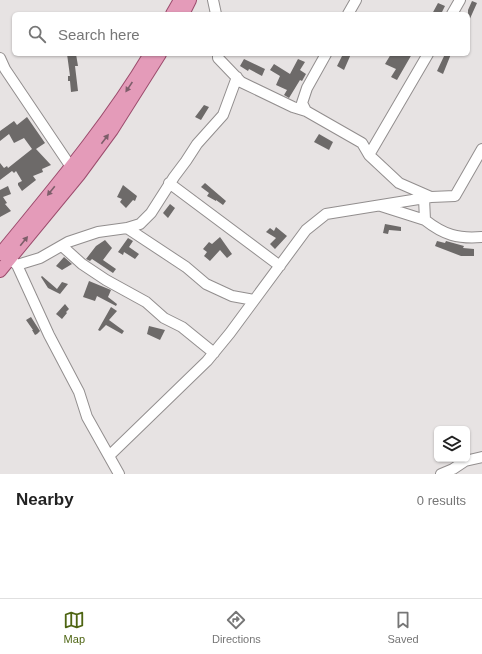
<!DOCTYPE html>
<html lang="en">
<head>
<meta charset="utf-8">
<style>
	body { margin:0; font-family:Arial,sans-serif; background:#f2f2f2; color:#222 }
	.controls { position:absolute; right:12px; bottom:12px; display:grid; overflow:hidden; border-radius:6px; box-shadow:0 1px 3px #0004 }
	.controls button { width:36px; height:36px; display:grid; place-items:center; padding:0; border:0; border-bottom:1px solid #e0e0e0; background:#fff; color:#222; font:20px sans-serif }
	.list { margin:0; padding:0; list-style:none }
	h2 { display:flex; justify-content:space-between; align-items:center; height:52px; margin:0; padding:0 16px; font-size:17px }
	h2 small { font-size:13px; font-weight:400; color:#767676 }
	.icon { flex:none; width:22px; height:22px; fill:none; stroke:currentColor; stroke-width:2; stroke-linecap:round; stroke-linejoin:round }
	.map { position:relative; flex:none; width:482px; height:474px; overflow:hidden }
	.search { position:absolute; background:#fff; box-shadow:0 1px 3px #0004; left:12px; right:12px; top:12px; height:44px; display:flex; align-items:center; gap:10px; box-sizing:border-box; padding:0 14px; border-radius:6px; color:#767676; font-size:15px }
	.sheet { height:124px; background:#fff }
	nav { display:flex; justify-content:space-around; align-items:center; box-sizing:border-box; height:56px; border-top:1px solid #e0e0e0; background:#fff; font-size:11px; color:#767676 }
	nav a { display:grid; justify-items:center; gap:2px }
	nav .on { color:#4e6513 }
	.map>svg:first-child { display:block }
</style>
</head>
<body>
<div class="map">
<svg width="482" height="474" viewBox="0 0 482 474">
	<rect width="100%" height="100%" fill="#e7e3e3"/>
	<path fill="#6d6a69" d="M 472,1 L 477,3 L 468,23 L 468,10 Z
		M 438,3 L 445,6 L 441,14 L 432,14 Z
		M 67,54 L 76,54 L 78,66 L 75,66 L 78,91 L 71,92 L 70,81 L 68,81 L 68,76 L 70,76 Z
		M 343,54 L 351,54 L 344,70 L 337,66 Z
		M 391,54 L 412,54 L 397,80 L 391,77 L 396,69 L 385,64 Z
		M 445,54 L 451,54 L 443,74 L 437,71 Z
		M 244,59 L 265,69 L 262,76 L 249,69 L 248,71 L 240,66 Z
		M 298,59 L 305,62 L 300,70 L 306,74 L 302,81 L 300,80 L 289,98 L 284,95 L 287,90 L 276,85 L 280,76 L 270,70 L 274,64 L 290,74 Z
		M 204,105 L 209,107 L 201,120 L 195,117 Z
		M 27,117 L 45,143 L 36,149 L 51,165 L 42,169 L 43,172 L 33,176 L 36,180 L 22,191 L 18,185 L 18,183 L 22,181 L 16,171 L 14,173 L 12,171 L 0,180 L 0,163 L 4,168 L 7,166 L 8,168 L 32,149 L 24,138 L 14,143 L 9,134 L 0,141 L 0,131 L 14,121 L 17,125 Z
		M 319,134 L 333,142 L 329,150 L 314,142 Z
		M 205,183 L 226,201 L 223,205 L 216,200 L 216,201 L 207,196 L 209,193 L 201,187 Z
		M 123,185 L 137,196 L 135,201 L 133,200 L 126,208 L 120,202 L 122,199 L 117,197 Z
		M 8,186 L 11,194 L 3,197 L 7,203 L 5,204 L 11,211 L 0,217 L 0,190 Z
		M 170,204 L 175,208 L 168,218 L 163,213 Z
		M 385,224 L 401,227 L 401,231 L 389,230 L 388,234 L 383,233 Z
		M 276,227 L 287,236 L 275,249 L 270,244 L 276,238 L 266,232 L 270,228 L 274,231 Z
		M 220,237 L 232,254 L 227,258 L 220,250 L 210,261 L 204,256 L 207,252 L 203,249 L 209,242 L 212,244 Z
		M 128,238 L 133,241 L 129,247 L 139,254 L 135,259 L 124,252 L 123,255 L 118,252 Z
		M 105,240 L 112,248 L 103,260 L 116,269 L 113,273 L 92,259 L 90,261 L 86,259 L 96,246 Z
		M 437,241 L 445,243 L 446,241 L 464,246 L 463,248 L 474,249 L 474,256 L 461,256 L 435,246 Z
		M 64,257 L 72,264 L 62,270 L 56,266 Z
		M 42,276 L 57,289 L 62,282 L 68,284 L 60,294 L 48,288 L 41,277 Z
		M 89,281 L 111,290 L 108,297 L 117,304 L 116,306 L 97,296 L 95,301 L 83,297 Z
		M 65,304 L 69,309 L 66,312 L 67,313 L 62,319 L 56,314 Z
		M 111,307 L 117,311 L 109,320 L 124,331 L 122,334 L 106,325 L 100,331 L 98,330 Z
		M 31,317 L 40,331 L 37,334 L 35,335 L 32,330 L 33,330 L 26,320 Z
		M 149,326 L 165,330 L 160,340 L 147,334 Z"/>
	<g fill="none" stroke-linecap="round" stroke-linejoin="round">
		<g stroke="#928e8e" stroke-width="12">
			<path id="minor" d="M 213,0 L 216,14
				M 348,14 L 356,0
				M 452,14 L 460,0
				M 218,54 L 218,58 L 241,82 L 293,107 L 306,111
				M 326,54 L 307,88 L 302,103 L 306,111 L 362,143 L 369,155 L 399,183 L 431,197
				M 0,58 L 5,69 L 71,167
				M 369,155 L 428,54
				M 169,183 L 280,266
				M 424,198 L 425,220 C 444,235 458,239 482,237
				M 381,206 L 425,220
				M 127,228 L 140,224 L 151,213 L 174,177 L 186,161 L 197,144 L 223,115 L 237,77
				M 62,246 L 82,264 L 106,280 L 146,302 L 164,318 L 182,327 L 214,353
				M 5,254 L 17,265 L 40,258 L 68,242 L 98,232 L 127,228 L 186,267 L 206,284 L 232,296 L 254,300
				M 17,265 L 49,335 L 79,392 L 87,417 L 119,474
				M 109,456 L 207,361 L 230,333 L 306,230 L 326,214 L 431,197 L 455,196 L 482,149
				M 441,474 L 453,469 L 465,461 L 482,457"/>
		</g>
		<g stroke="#9c4c6d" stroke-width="14">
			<path id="major" d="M 172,14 L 180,0
				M 183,14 L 190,0
				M 0,254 C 53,189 107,126 150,54
				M 0,271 L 79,175 L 112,130 L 160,54"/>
		</g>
		<use href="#minor" stroke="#fff" stroke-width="10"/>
		<use href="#major" stroke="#e49bb9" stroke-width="12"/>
	</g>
	<defs><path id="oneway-solid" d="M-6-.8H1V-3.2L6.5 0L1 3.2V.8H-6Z"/></defs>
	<g fill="#7d5e6a">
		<use href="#oneway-solid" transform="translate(129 87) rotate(124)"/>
		<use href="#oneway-solid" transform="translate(105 139) rotate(-53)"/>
		<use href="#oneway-solid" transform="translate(51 191) rotate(129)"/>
		<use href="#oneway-solid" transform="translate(24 241) rotate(-51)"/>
	</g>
</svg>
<div class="controls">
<button><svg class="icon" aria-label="layers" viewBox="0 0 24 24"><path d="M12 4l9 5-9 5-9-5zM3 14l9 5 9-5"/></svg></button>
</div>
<div class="search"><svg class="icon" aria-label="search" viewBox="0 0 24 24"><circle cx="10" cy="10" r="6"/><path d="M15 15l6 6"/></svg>Search here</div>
</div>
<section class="sheet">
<h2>Nearby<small>0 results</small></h2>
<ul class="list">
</ul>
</section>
<nav>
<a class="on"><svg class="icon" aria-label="map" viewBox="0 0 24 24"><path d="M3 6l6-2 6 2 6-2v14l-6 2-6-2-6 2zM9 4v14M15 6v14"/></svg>Map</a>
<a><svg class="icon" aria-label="directions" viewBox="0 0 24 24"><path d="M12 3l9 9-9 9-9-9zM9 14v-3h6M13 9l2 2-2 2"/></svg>Directions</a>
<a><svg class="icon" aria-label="saved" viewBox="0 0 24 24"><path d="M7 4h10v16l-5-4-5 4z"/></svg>Saved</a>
</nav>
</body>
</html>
